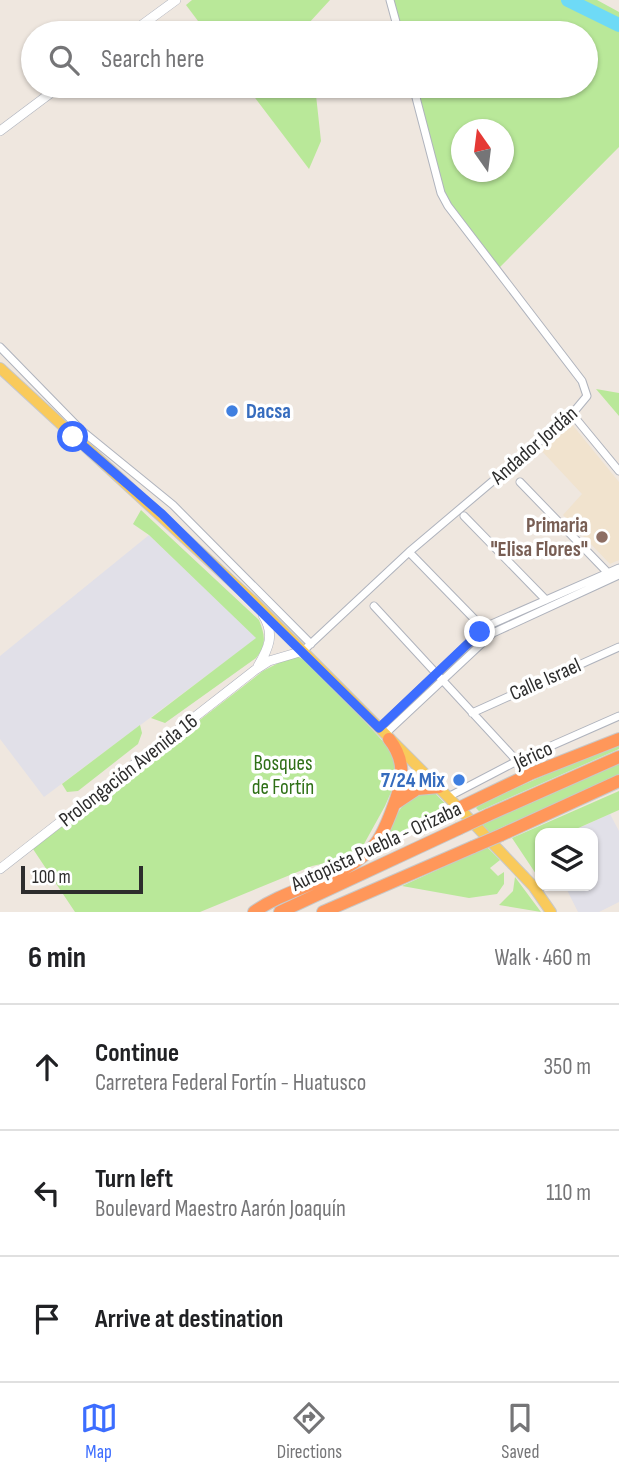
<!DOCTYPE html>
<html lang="en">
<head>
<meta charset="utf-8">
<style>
	body { margin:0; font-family:"Sofia Sans Condensed",sans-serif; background:#f2f2f2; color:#202124 }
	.controls { position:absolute; right:21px; bottom:21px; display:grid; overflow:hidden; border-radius:14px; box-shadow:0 2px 5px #0004 }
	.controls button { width:63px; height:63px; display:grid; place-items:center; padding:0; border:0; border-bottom:2px solid #e0e0e0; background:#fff; color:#202124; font:35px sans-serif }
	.compass { position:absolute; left:451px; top:119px; width:63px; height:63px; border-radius:50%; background:#fff; box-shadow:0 2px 5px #0004; rotate:346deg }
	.scale { position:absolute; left:21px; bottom:18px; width:122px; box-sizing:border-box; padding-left:7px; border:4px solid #2d2d2d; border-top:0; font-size:19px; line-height:24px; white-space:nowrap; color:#2d2d2d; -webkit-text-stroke:5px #fff; paint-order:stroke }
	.stop { position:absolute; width:21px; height:21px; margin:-16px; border:5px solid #3c6dff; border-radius:50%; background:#fff }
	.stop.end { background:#3c6dff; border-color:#fff; box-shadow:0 2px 7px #0008 }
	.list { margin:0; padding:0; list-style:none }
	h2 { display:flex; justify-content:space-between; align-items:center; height:91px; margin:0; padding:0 28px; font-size:30px }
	h2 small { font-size:23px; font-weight:400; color:#757577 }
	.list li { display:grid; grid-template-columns:46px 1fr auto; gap:21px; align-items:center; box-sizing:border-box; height:126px; padding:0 28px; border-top:2px solid #e0e0e0 }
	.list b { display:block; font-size:26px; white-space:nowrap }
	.list p { margin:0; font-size:23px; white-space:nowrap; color:#757577 }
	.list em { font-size:23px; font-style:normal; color:#757577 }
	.icon { flex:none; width:38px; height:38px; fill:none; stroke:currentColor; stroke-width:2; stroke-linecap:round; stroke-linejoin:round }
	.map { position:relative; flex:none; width:619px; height:912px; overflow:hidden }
	.search { position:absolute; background:#fff; box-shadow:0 2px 5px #0004; left:21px; right:21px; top:21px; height:77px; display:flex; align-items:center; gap:18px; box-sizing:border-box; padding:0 24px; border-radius:38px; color:#757577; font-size:26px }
	.sheet { height:469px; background:#fff }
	nav { display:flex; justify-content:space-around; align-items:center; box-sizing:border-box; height:98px; border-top:2px solid #e0e0e0; background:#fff; font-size:19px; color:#757577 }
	nav a { display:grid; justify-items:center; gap:4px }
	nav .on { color:#3c6dff }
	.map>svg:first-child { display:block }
</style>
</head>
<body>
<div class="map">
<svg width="619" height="912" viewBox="0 0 619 912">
	<rect width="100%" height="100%" fill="#efe7df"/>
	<path fill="#e1e0e8" d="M 149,535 L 257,638 L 44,797 L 0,739 L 0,656 Z
		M 610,814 L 619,831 L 619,902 L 599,912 L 578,912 L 565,886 L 593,886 L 593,833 L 568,833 Z"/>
	<path fill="#f1e3ce" d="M 570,422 L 619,482 L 619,560 L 610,564 L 563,515 L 582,494 L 539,448 Z"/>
	<path fill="#b9e899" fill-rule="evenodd" d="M 192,0 L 330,0 L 308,24 L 307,33 L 207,33 L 186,5 Z
		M 390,0 L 597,0 L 619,12 L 619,147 L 498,269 L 441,193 L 413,86 L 586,86 L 586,33 L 399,33 ZM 462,130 L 504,130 L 504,172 L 462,172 Z
		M 246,86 L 315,86 L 321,141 L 309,169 Z
		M 596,389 L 619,393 L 619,416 Z
		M 141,510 L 259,620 C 265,635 267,645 256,658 L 165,723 L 151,718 L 256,638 L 149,535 L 133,524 Z
		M 298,657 L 310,662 L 391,750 L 396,761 L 395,783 L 385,806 L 364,844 L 340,860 L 312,866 L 200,912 L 75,912 L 33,849 L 263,671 L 288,658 Z
		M 140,725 L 142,733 L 138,744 L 78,791 L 67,792 L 62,784 Z
		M 619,743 L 619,749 L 479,811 L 476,808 L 481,803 Z
		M 619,764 L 619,775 L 489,833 L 481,825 Z
		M 433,791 L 456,815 L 438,819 L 385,843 C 399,812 397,799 433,791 Z
		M 619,791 L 619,810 L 567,833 L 540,833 L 540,880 L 512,838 Z
		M 487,847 L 500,860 L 490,868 L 498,876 L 504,872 L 504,884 L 497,894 L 469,898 L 402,886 Z
		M 515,877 L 541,912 L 499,905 L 513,891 Z"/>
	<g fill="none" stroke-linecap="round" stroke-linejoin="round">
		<path stroke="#6edaf6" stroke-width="14" d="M 568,0 L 619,25"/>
		<g stroke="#afb3bd" stroke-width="9">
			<path id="minor" d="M 390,0 L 399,33
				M 0,347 L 81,430 L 173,505 L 311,644
				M 572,414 L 619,471
				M 520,482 L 610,575
				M 464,516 L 546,600
				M 409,552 L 487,632
				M 374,606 L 517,761
				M 303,651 L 409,552 L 572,414 L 587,396 L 582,381 L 448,206 L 441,193 L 413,86
				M 472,713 L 619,647
				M 379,728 L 487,626 L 619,568
				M 385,734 L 493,633 L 619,575
				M 448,797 L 517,761 L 619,716"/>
		</g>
		<g stroke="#afb3bd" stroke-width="10">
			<path id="tertiary" d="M 131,33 L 176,0
				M 0,131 L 60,86
				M 258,666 C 269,648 275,634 263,615
				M 0,869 L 255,670 L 269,661 L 303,651"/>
		</g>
		<g stroke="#c8c8c8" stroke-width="12">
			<path id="primary" d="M 0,368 L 254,602 L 459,808 L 533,886 L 551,912"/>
		</g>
		<g stroke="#c8c8c8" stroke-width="14">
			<path id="motorway" d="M 396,803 L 417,789 L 439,787
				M 459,808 L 530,774 L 619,739
				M 488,815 L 619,757
				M 501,835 L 619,781
				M 254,912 C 290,886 348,879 376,843 C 385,831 391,813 396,799 C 404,776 404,758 389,739
				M 280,912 L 458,829
				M 323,912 L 473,847"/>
		</g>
		<use href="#minor" stroke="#fff" stroke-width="7"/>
		<use href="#tertiary" stroke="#fff" stroke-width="9"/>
		<use href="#primary" stroke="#f9ca5b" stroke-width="10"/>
		<use href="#motorway" stroke="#ff975a" stroke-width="12"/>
		<g stroke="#c8c8c8" stroke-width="14" stroke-linecap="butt">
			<path id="motorway-bridge" d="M 458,829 L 488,815
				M 473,847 L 501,835"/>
		</g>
		<use href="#motorway-bridge" stroke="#ff975a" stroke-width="12"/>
	</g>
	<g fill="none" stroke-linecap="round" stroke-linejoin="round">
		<path stroke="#3c6dff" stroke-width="9" d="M 73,437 L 162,514 L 379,728 L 480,632"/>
	</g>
	<g fill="#3f7fe0" stroke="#fff" stroke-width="2.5">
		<circle cx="232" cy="411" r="7"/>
		<circle cx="459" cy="780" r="7"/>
	</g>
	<circle fill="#8d6e63" stroke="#fff" stroke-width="2.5" cx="602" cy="537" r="7"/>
	<g text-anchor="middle" stroke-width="7" stroke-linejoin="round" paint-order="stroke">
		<g font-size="21" font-weight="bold" fill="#366cbe" stroke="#fff" text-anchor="start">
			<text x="246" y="418">Dacsa</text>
			<text x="445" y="787" text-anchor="end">7/24 Mix</text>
		</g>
		<g font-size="21" fill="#2d2d2d" stroke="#fff">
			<text transform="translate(534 445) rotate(-41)" y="7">Andador Jordán</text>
			<text transform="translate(545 679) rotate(-24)" y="7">Calle Israel</text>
			<text transform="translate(533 755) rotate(-25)" y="7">Jérico</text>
			<text transform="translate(128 770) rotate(-38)" y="7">Prolongación Avenida 16</text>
			<text transform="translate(376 846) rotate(-25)" y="7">Autopista Puebla - Orizaba</text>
		</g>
		<g font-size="21" font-weight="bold" fill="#785e54" stroke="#fff" text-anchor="end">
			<text x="588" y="532">Primaria<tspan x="588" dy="24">"Elisa Flores"</tspan></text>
		</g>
		<g font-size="21" fill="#2f7017" stroke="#fff">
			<text x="283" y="770">Bosques<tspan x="283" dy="24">de Fortín</tspan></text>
		</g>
	</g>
</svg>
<div class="controls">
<button><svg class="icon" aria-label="layers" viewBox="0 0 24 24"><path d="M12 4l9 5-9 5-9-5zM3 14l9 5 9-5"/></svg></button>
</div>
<svg class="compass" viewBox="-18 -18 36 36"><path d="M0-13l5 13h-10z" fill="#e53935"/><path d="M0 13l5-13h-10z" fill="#757577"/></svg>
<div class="scale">100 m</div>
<div class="stop" style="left:73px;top:437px"></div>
<div class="stop end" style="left:480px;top:632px"></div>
<div class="search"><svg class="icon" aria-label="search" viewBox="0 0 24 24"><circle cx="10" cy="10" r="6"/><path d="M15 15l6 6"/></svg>Search here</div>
</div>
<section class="sheet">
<h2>6 min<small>Walk · 460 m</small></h2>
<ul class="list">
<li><svg class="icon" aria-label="ahead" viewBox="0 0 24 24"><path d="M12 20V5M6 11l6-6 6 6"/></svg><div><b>Continue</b><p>Carretera Federal Fortín - Huatusco</p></div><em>350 m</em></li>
<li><svg class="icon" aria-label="left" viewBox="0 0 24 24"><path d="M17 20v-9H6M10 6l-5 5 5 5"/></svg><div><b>Turn left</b><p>Boulevard Maestro Aarón Joaquín</p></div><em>110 m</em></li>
<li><svg class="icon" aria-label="arrive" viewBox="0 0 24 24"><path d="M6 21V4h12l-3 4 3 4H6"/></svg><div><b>Arrive at destination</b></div></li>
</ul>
</section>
<nav>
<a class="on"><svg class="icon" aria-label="map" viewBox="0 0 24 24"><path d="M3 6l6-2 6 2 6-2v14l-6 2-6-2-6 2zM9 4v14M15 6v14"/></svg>Map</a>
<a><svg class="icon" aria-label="directions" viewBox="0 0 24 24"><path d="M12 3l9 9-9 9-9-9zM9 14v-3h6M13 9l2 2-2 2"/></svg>Directions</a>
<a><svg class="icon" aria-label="saved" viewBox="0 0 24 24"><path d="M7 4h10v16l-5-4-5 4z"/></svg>Saved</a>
</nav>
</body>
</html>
